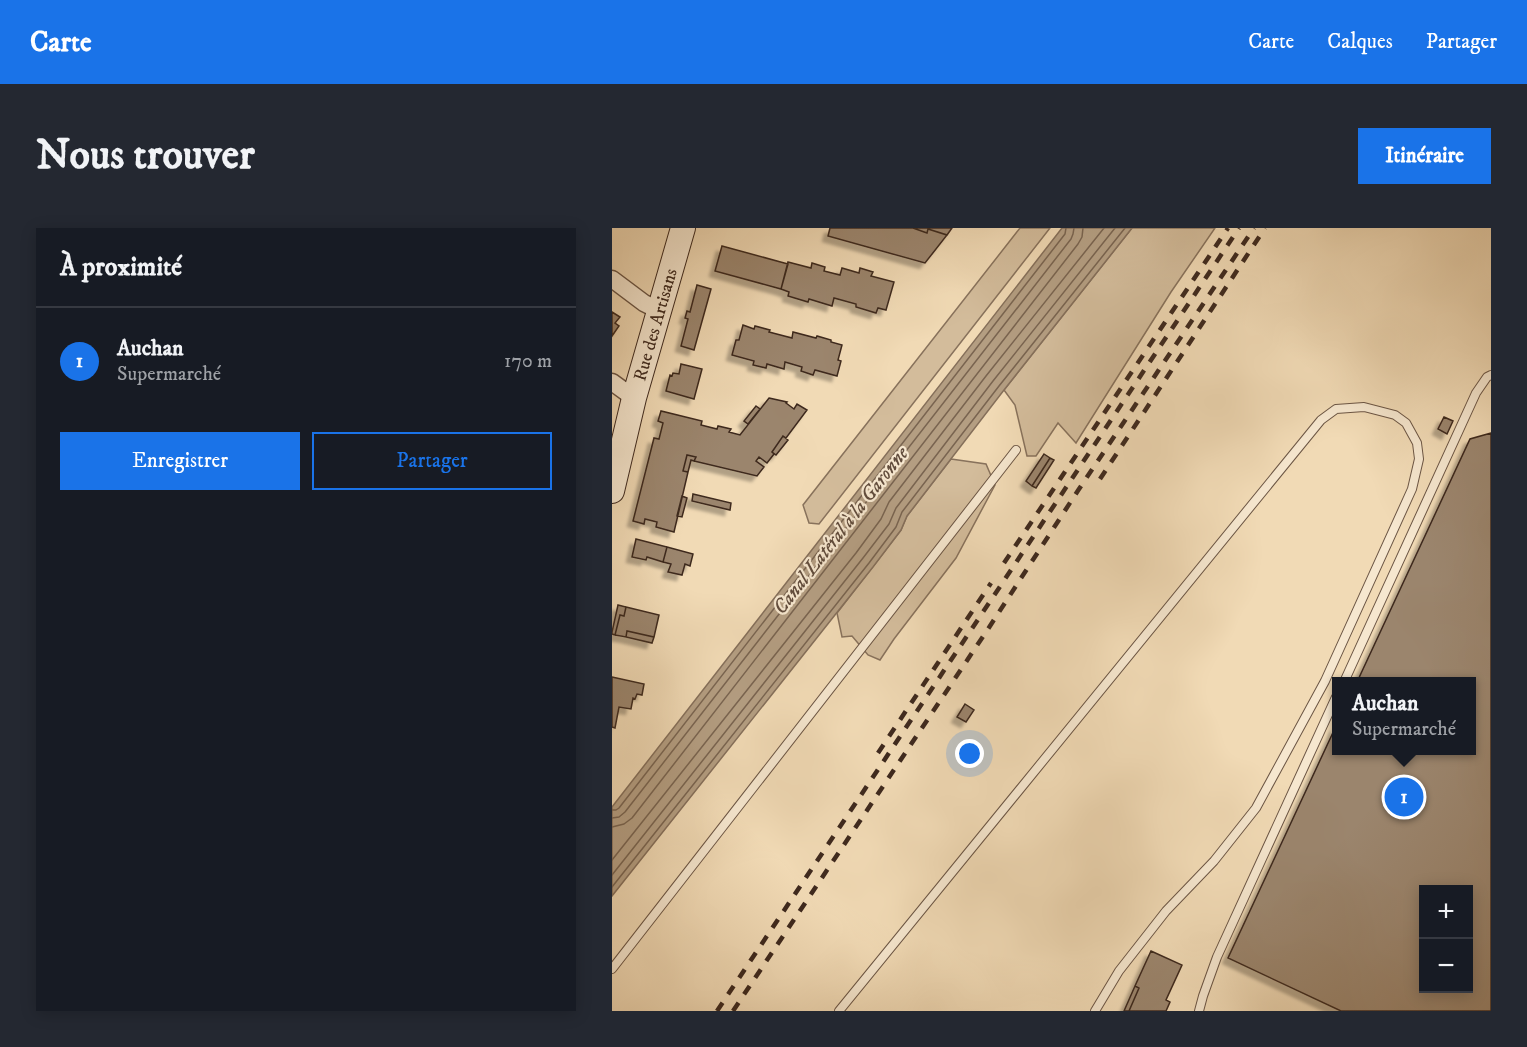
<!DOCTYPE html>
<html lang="fr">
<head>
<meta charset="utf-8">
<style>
	body { margin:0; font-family:"IM FELL DW Pica",serif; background:#242831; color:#f1f3f6 }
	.controls { position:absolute; right:18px; bottom:18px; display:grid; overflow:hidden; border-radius:0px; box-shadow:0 3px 15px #0003 }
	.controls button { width:54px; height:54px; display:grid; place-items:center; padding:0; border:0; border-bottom:2px solid #363941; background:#171b24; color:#f1f3f6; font:30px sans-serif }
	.you { position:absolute; left:358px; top:526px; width:21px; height:21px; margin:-15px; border:4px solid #fff; border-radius:50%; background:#1a73e8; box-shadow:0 0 0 9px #1a73e833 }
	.badge { display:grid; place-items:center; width:39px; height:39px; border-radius:50%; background:#1a73e8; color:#fff; font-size:20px; font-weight:700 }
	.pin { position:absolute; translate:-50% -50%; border:3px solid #fff; box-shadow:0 2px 6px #0006 }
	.popup { position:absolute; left:720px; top:449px; width:144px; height:78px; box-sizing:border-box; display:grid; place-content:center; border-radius:0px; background:#171b24; filter:drop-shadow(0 2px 4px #0005); font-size:20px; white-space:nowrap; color:#9ea1a6 }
	.popup b { font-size:22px; color:#f1f3f6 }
	.popup::after { content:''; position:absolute; left:50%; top:100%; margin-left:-12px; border:12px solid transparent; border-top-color:#171b24 }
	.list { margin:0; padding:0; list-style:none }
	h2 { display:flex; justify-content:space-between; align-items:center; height:78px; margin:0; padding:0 24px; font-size:26px }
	h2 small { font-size:20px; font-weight:400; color:#9ea1a6 }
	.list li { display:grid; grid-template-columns:39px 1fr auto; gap:18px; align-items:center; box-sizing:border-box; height:108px; padding:0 24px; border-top:2px solid #363941 }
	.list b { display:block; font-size:22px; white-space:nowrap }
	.list p { margin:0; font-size:20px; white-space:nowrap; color:#9ea1a6 }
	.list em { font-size:20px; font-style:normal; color:#9ea1a6 }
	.actions { display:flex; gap:12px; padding:18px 24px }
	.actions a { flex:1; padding:14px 0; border:2px solid #1a73e8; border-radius:0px; text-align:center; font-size:21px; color:#1a73e8 }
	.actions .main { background:#1a73e8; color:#fff }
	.map { position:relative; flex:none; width:879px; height:783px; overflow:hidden; border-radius:0px }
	header { display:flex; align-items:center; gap:36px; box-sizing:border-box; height:84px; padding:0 30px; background:#1a73e8; color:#fff }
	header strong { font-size:28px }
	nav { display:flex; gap:33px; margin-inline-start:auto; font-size:21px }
	.intro { display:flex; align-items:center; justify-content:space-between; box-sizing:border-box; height:144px; padding:0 36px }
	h1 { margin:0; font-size:42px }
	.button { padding:15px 27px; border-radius:0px; background:#1a73e8; color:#fff; font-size:21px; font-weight:700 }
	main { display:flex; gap:36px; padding:0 36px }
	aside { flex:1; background:#171b24; border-radius:0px; box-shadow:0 3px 15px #0003 }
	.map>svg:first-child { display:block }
</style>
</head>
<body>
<header>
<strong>Carte</strong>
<nav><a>Carte</a><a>Calques</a><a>Partager</a></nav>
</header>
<div class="intro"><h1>Nous trouver</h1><a class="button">Itinéraire</a></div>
<main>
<aside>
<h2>À proximité<small></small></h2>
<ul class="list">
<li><span class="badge">1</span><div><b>Auchan</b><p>Supermarché</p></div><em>170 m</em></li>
</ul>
<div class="actions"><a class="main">Enregistrer</a><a>Partager</a></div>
</aside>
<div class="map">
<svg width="879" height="783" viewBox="0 0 879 783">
	<defs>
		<filter id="shadow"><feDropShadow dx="-5.5" dy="5.5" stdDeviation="1.5" flood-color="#0004"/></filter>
	</defs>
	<rect width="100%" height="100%" fill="#f1dab5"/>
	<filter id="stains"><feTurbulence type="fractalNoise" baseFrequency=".00333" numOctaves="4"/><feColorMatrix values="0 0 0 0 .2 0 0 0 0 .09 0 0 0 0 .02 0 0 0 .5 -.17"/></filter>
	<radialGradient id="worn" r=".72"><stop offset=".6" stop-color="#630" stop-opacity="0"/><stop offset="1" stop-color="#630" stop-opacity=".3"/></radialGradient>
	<path fill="#d3bc9b" stroke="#88725c" stroke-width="1.5" d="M 408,0 L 438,0 L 207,296 L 197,295 L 191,277 Z
		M 520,0 L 603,0 L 559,64 L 464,215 L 446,195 L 424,228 L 415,228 L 403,177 L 392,162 Z
		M 339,231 L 374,236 L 383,257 L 344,330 L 282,411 L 268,432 L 256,427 L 240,408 L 230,409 L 225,385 L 289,302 L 295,288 Z"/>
	<path fill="#b49e82" stroke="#856f5a" stroke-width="1.5" d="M 450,0 L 520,0 L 392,162 L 295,288 L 289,302 L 261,339 L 0,668 L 0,579 Z"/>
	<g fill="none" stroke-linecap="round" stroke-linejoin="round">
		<path stroke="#796450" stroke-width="1.5" d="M 0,582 L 4,582 L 7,580 L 453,6 L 454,0
			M 0,590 L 7,589 L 13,584 L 459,11 L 461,6 L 462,0
			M 0,599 L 12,596 L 20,590 L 466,16 L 470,9 L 471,0
			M 0,632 L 244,325 L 269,291 L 277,274 L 374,148 L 492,0
			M 0,647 L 251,330 L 277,296 L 284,280 L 381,153 L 503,0
			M 0,659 L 257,335 L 284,299 L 290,284 L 387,158 L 513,0"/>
	</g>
	<path fill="#9b856d" stroke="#3e291e" stroke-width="1.5" fill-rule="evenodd" filter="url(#shadow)" d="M 218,0 L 301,0 L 315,5 L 316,1 L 335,7 L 313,35 L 216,8 Z
		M 301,0 L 340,0 L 335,7 L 316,1 L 315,5 Z
		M 110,18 L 176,36 L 169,61 L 103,43 Z
		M 176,34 L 199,40 L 200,35 L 213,39 L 212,43 L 228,47 L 230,40 L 247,45 L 248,40 L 261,44 L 259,48 L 282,54 L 274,82 L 266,80 L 264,85 L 244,79 L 244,76 L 222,70 L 220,78 L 197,71 L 196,74 L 176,68 L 177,64 L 169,61 Z
		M 85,57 L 99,61 L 82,122 L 69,118 L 76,91 L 73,90 L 75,83 L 78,84 Z
		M 0,84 L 8,89 L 3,95 L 7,98 L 0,108 Z
		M 131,97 L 142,101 L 143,98 L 158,102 L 157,104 L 180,110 L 181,104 L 204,110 L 205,108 L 219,112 L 219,114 L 230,117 L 226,132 L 229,133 L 225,148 L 203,142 L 201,147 L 189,143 L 190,139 L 173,134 L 172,141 L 155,136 L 154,140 L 141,137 L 142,133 L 120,127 L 124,112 L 127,112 Z
		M 69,136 L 90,141 L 82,171 L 54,163 L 58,147 L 60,148 L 61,145 L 67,146 Z
		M 157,170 L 175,174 L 174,175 L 182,181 L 185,176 L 195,182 L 174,210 L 171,208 L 160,224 L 162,226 L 155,235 L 147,229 L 144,233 L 152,239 L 145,248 L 82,233 L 84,229 L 75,227 L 71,243 L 76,244 L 62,304 L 44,299 L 45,294 L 33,291 L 32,296 L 21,293 L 42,210 L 47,211 L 51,195 L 46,193 L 49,183 L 90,193 L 89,197 L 105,201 L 106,198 L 119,201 L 117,204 L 128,207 Z
		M 144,178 L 148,181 L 136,196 L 132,193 Z
		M 832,189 L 841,193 L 835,206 L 826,201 Z
		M 879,205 L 879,783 L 729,783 L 616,730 L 724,498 L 724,522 L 860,522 L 860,454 L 745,454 L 858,211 ZM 812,662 L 856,662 L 856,760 L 812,760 Z
		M 171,208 L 176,212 L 164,227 L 160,224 Z
		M 432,226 L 438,230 L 420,258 L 414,253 Z
		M 75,227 L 84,229 L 82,233 L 79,232 L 76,244 L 71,243 Z
		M 438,230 L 442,232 L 424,260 L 420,258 Z
		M 81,266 L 119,275 L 118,282 L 80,273 Z
		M 70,268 L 75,270 L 70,289 L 65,288 Z
		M 24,311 L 55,319 L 51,334 L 35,329 L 34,332 L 20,329 Z
		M 55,319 L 81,326 L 78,338 L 73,336 L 70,347 L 56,344 L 59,336 L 51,334 Z
		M 6,377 L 14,379 L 12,388 L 8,387 L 3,407 L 0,406 L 0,404 Z
		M 14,379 L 47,387 L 42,409 L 15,403 L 14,409 L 3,407 L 8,387 L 12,388 Z
		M 15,403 L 42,409 L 40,415 L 14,409 Z
		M 0,449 L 32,456 L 30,467 L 25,466 L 23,471 L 21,470 L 19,481 L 7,479 L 3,500 L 0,499 Z
		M 353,476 L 362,482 L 354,494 L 345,489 Z
		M 539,723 L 570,737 L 554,772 L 558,774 L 554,783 L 517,783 L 527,760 L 523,758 Z
		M 523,758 L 527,760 L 517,783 L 512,783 Z"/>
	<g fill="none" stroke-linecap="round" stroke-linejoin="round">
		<g stroke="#6b5544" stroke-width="10">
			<path id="lane" d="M 732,454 L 864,165 L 875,149 L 879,147
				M 0,741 L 404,222
				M 227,783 L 709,192 L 724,181 L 752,179 L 783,187 L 794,195 L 805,215 L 807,231 L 800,261 L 713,453 L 644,580 L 602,633 L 554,683 L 507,743 L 483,783
				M 587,783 L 591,768 L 605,729 L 724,469"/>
		</g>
		<g stroke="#6b5544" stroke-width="19">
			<path id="street" d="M 0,51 L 32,75 L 46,82
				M 0,154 L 22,170"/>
		</g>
		<g stroke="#3e291e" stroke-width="26">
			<g id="secondary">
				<path id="s1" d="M 0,263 L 22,170 L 71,0"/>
			</g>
		</g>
		<use href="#lane" stroke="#f6e7cf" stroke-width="8"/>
		<use href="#street" stroke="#f6e7cf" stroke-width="16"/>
		<use href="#secondary" stroke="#f6e7cf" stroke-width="24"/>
		<path stroke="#3e291e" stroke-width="4.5" stroke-dasharray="10 10" stroke-linecap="butt" d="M 488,251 L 653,0
			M 392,335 L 616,0
			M 266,525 L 379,355
			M 105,783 L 627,0
			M 121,783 L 376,401 L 467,261 L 642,0"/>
	</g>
	<g text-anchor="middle" stroke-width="4.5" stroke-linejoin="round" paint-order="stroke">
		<g font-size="18" fill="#3e291e" stroke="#f6e7cf">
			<text dy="6" stroke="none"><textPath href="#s1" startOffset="172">Rue des Artisans</textPath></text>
		</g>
		<g font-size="20" font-style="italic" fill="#614c3c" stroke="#f6e7cf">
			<text transform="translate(228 302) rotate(-52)" y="7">Canal Latéral à la Garonne</text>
		</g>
	</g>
	<rect width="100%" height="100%" filter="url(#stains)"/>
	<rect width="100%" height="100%" fill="url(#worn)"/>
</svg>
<div class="controls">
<button>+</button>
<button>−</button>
</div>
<div class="you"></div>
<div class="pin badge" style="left:792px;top:569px">1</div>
<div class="popup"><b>Auchan</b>Supermarché</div>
</div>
</main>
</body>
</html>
